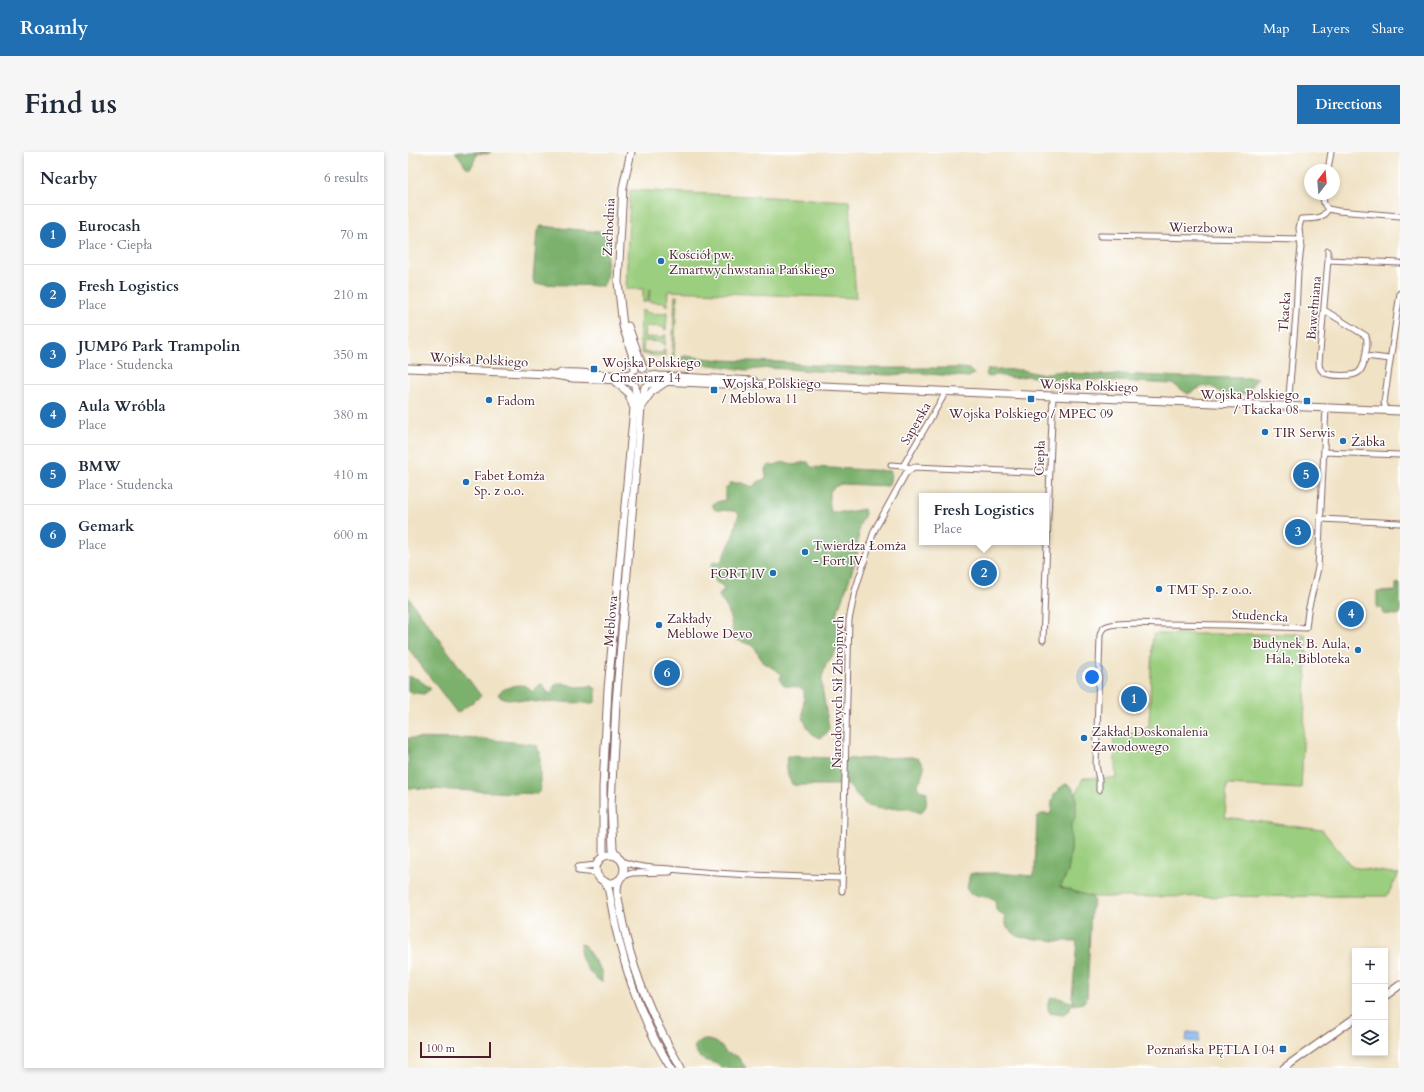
<!DOCTYPE html>
<html lang="en">
<head>
<meta charset="utf-8">
<style>
	body { margin:0; font-family:Cardo,serif; background:#f6f6f7; color:#1f2937 }
	.controls { position:absolute; right:12px; bottom:12px; display:grid; overflow:hidden; border-radius:0px; box-shadow:0 2px 6px #0003 }
	.controls button { width:36px; height:36px; display:grid; place-items:center; padding:0; border:0; border-bottom:1px solid #e0e1e3; background:#fff; color:#1f2937; font:20px sans-serif }
	.compass { position:absolute; left:896px; top:12px; width:36px; height:36px; border-radius:50%; background:#fff; box-shadow:0 2px 6px #0003; rotate:16deg }
	.scale { position:absolute; left:12px; bottom:10px; width:71px; box-sizing:border-box; padding-left:4px; border:2px solid #4a1f2b; border-top:0; font-size:11px; line-height:14px; white-space:nowrap; color:#4a1f2b; -webkit-text-stroke:3px #fff; paint-order:stroke }
	.you { position:absolute; left:684px; top:525px; width:14px; height:14px; margin:-10px; border:3px solid #fff; border-radius:50%; background:#1a73e8; box-shadow:0 0 0 6px #1a73e833 }
	.badge { display:grid; place-items:center; width:26px; height:26px; border-radius:50%; background:#1f6fb2; color:#fff; font-size:13px; font-weight:700 }
	.pin { position:absolute; translate:-50% -50%; border:2px solid #fff; box-shadow:0 1px 4px #0006 }
	.popup { position:absolute; left:511px; top:341px; width:130px; height:52px; box-sizing:border-box; display:grid; place-content:center; border-radius:0px; background:#fff; filter:drop-shadow(0 1px 3px #0005); font-size:13px; white-space:nowrap; color:#747a83 }
	.popup b { font-size:15px; color:#1f2937 }
	.popup::after { content:''; position:absolute; left:50%; top:100%; margin-left:-8px; border:8px solid transparent; border-top-color:#fff }
	.list { margin:0; padding:0; list-style:none }
	h2 { display:flex; justify-content:space-between; align-items:center; height:52px; margin:0; padding:0 16px; font-size:17px }
	h2 small { font-size:13px; font-weight:400; color:#747a83 }
	.list li { display:grid; grid-template-columns:26px 1fr auto; gap:12px; align-items:center; box-sizing:border-box; height:60px; padding:0 16px; border-top:1px solid #e0e1e3 }
	.list b { display:block; font-size:15px; white-space:nowrap }
	.list p { margin:0; font-size:13px; white-space:nowrap; color:#747a83 }
	.list em { font-size:13px; font-style:normal; color:#747a83 }
	.icon { flex:none; width:22px; height:22px; fill:none; stroke:currentColor; stroke-width:2; stroke-linecap:round; stroke-linejoin:round }
	.map { position:relative; flex:none; width:992px; height:916px; overflow:hidden; border-radius:0px }
	header { display:flex; align-items:center; gap:24px; box-sizing:border-box; height:56px; padding:0 20px; background:#1f6fb2; color:#fff }
	header strong { font-size:19px }
	nav { display:flex; gap:22px; margin-inline-start:auto; font-size:14px }
	.intro { display:flex; align-items:center; justify-content:space-between; box-sizing:border-box; height:96px; padding:0 24px }
	h1 { margin:0; font-size:28px }
	.button { padding:10px 18px; border-radius:0px; background:#1f6fb2; color:#fff; font-size:14px; font-weight:700 }
	main { display:flex; gap:24px; padding:0 24px }
	aside { flex:1; background:#fff; border-radius:0px; box-shadow:0 2px 6px #0003 }
	.map>svg:first-child { display:block }
</style>
</head>
<body>
<header>
<strong>Roamly</strong>
<nav><a>Map</a><a>Layers</a><a>Share</a></nav>
</header>
<div class="intro"><h1>Find us</h1><a class="button">Directions</a></div>
<main>
<aside>
<h2>Nearby<small>6 results</small></h2>
<ul class="list">
<li><span class="badge">1</span><div><b>Eurocash</b><p>Place · Ciepła</p></div><em>70 m</em></li>
<li><span class="badge">2</span><div><b>Fresh Logistics</b><p>Place</p></div><em>210 m</em></li>
<li><span class="badge">3</span><div><b>JUMP6 Park Trampolin</b><p>Place · Studencka</p></div><em>350 m</em></li>
<li><span class="badge">4</span><div><b>Aula Wróbla</b><p>Place</p></div><em>380 m</em></li>
<li><span class="badge">5</span><div><b>BMW</b><p>Place · Studencka</p></div><em>410 m</em></li>
<li><span class="badge">6</span><div><b>Gemark</b><p>Place</p></div><em>600 m</em></li>
</ul>
</aside>
<div class="map">
<svg width="992" height="916" viewBox="0 0 992 916">
	<rect width="100%" height="100%" fill="#fff"/>
	<filter id="ink" filterUnits="userSpaceOnUse"><feTurbulence type="fractalNoise" baseFrequency=".025" numOctaves="2"/><feDisplacementMap in="SourceGraphic" scale="8" xChannelSelector="R" yChannelSelector="G"/><feConvolveMatrix kernelMatrix="1 2 1 2 8 2 1 2 1" color-interpolation-filters="sRGB"/></filter>
	<filter id="wash" filterUnits="userSpaceOnUse"><feTurbulence type="fractalNoise" baseFrequency=".012" numOctaves="4" result="noise"/><feDisplacementMap in="SourceGraphic" scale="16" xChannelSelector="R" yChannelSelector="G"/><feGaussianBlur stdDeviation="0.9" result="paint"/><feColorMatrix in="noise" values="0 0 0 0 0 0 0 0 0 0 0 0 0 0 0 0 0 1.4 0 .05"/><feComposite in="paint" operator="in"/></filter>
	<g filter="url(#wash)">
		<rect width="100%" height="100%" fill="#f0e2c5"/>
		<path fill="#9bce7e" stroke="#727654" d="M 222,38 L 441,49 L 448,146 L 260,139 L 259,154 L 257,154 L 257,151 L 241,150 L 242,138 L 241,138 L 240,149 L 235,151 L 235,137 L 218,137 Z
			M 267,144 L 269,144 L 266,205 L 264,205 Z
			M 233,159 L 237,159 L 239,161 L 256,162 L 257,160 L 259,160 L 258,178 L 256,178 L 256,175 L 237,174 L 236,185 L 255,186 L 256,183 L 258,183 L 257,193 L 255,193 L 255,190 L 236,189 L 235,200 L 255,201 L 255,198 L 257,198 L 257,205 L 234,202 L 232,191 Z
			M 230,245 L 233,245 L 213,462 L 210,461 Z
			M 746,482 L 897,482 L 899,503 L 893,637 L 819,633 L 817,665 L 914,678 L 944,715 L 991,722 L 979,744 L 684,745 L 652,735 L 660,720 L 663,698 L 663,674 L 668,663 L 668,642 L 675,626 L 708,626 L 705,581 L 732,582 L 741,574 L 744,491 Z"/>
		<path fill="#7cb16d" stroke="#63684c" d="M 47,0 L 83,0 L 79,2 L 69,1 C 60,31 58,10 47,0 Z
			M 133,74 L 193,80 L 199,85 L 201,93 L 199,96 L 199,126 L 195,134 L 127,132 L 125,128 L 129,79 Z
			M 277,204 L 314,208 L 373,210 L 405,213 L 460,216 L 553,216 L 561,217 L 566,222 L 561,225 L 506,221 L 484,223 L 453,222 L 362,216 L 338,218 L 304,213 L 276,213 L 272,211 L 274,205 Z
			M 580,217 L 614,218 L 631,222 L 655,219 L 664,221 L 696,223 L 710,222 L 776,225 L 850,226 L 844,233 L 839,241 C 832,243 825,245 817,243 C 813,242 810,238 806,236 C 796,231 788,238 780,242 L 765,232 L 669,227 L 637,227 L 620,224 L 606,226 L 588,223 L 580,225 L 578,222 Z
			M 394,310 L 400,310 L 403,315 L 483,319 L 482,329 L 480,334 L 433,332 C 417,338 421,345 423,360 L 439,360 L 456,357 L 457,362 L 451,374 L 449,404 L 440,431 L 428,463 L 430,493 L 428,499 L 418,513 L 414,525 L 414,535 L 421,576 L 419,581 L 412,586 C 403,584 397,573 395,564 C 394,556 397,546 396,538 C 385,531 376,539 372,527 L 374,522 L 355,510 L 347,497 L 343,493 L 326,487 L 322,464 L 319,456 L 311,444 L 313,440 L 316,438 L 314,433 C 301,428 301,422 305,409 L 313,410 L 324,387 L 330,365 L 331,362 L 326,359 L 307,358 L 305,355 L 305,351 L 317,348 L 317,336 L 321,334 L 322,331 L 333,331 L 345,335 L 348,331 L 358,326 L 357,318 L 358,315 L 363,313 L 366,314 C 371,309 381,310 387,313 L 391,311 L 393,312 Z
			M 992,431 L 992,462 L 988,463 L 975,462 L 975,456 L 969,456 L 969,440 L 988,439 L 988,432 Z
			M 0,445 L 73,544 L 49,561 L 0,496 Z
			M 0,524 L 10,527 L 23,537 L 16,542 L 0,540 Z
			M 154,531 L 169,535 L 184,534 L 188,537 L 188,549 L 186,551 L 129,550 L 93,546 L 90,542 C 95,536 110,531 118,534 C 120,535 123,538 125,540 L 129,534 L 134,532 L 136,534 L 138,540 L 142,541 L 145,539 L 147,533 Z
			M 57,585 L 123,592 L 129,594 L 132,601 L 132,639 L 129,642 L 0,636 L 0,586 L 52,587 Z
			M 379,604 L 445,607 L 503,605 L 511,607 L 516,615 L 513,627 L 509,633 L 511,638 L 519,640 L 518,654 L 513,661 L 498,656 L 474,657 L 459,654 L 440,633 L 385,633 C 379,627 378,612 379,604 Z
			M 658,632 L 663,634 L 668,642 L 668,663 L 663,674 L 663,698 L 660,720 L 652,735 L 684,745 L 686,749 L 683,758 L 679,846 L 675,851 L 663,853 L 661,859 L 653,863 L 642,861 C 639,857 639,850 643,846 C 653,844 657,850 666,850 L 664,845 L 669,789 L 648,789 L 611,785 L 599,776 L 596,763 L 588,758 L 587,747 L 562,742 L 559,736 L 562,722 L 566,721 L 591,721 L 624,724 L 627,717 L 629,665 L 633,662 L 643,662 C 644,647 644,640 658,632 Z
			M 173,792 L 176,793 L 194,820 L 194,830 C 183,826 168,803 173,792 Z
			M 301,888 C 309,890 314,894 318,901 L 329,904 L 338,916 L 314,916 L 307,911 L 296,908 L 291,904 L 286,896 C 289,889 294,888 301,888 Z"/>
		<path fill="#82b8f1" stroke="#666c8e" d="M 779,880 L 791,881 L 791,890 L 778,889 Z"/>
	</g>
	<g filter="url(#ink)">
		<g fill="none" stroke-linecap="round" stroke-linejoin="round">
			<g stroke="#846361" stroke-width="7">
				<path id="street" d="M 920,18 L 923,0
					M 916,42 C 915,49 915,52 920,57
					M 920,57 L 930,59 L 992,64
					M 692,84 L 893,88
					M 920,108 L 920,99
					M 916,158 L 958,184 C 960,190 959,194 958,200 C 957,206 956,216 951,220 C 946,225 923,224 917,221 C 913,219 911,216 911,211 L 920,108 L 992,111
					M 957,204 L 982,207
					M 880,255 L 888,162 L 890,120 L 893,96 L 891,76 L 893,67 C 905,66 913,69 920,57
					M 978,258 L 976,250 L 992,141
					M 916,300 L 992,303
					M 483,313 L 495,314 L 503,316
					M 495,314 L 535,245 L 536,239
					M 913,367 L 992,371
					M 635,488 L 645,244
					M 691,638 L 691,628 L 688,613 L 692,483 C 693,479 694,476 699,474 C 712,469 740,472 754,472 C 802,472 850,474 898,476 L 900,459 L 910,416 L 918,256
					M 214,709 C 228,716 247,716 262,717 C 319,723 377,725 434,726
					M 188,713 L 170,715 L 170,719 L 189,721
					M 214,725 L 224,721 L 262,720
					M 434,739 L 441,468 L 447,439 L 466,379 L 498,321 L 506,315 L 641,321"/>
			</g>
			<g stroke="#846361" stroke-width="9">
				<path id="secondary" d="M 223,0 L 215,35 L 210,130 L 215,174 L 224,202 L 227,217
					M 220,174 L 235,216
					M 0,216 L 140,222 L 165,226 L 214,228 L 223,230
					M 153,221 C 176,219 202,226 223,222
					M 243,223 L 251,224 L 346,229
					M 205,228 L 220,240 L 225,254
					M 241,232 L 251,229 L 336,233 L 368,232 L 992,259
					M 234,253 L 244,239 L 258,230
					M188 717a14 14 0 1 1 28 0a14 14 0 1 1-28 0Z
					M 209,704 L 205,697 L 203,653 L 208,551 L 234,244 L 237,235
					M 195,705 L 195,635 L 200,537 L 226,256 L 228,243 L 227,234
					M 212,727 C 206,736 211,748 212,757 C 222,813 244,867 273,916
					M 196,729 L 200,735 C 204,753 206,771 211,789 C 222,833 239,878 263,916
					M 977,844 L 992,833
					M 876,916 L 947,866"/>
			</g>
			<use href="#street" stroke="#fff" stroke-width="5"/>
			<use href="#secondary" stroke="#fff" stroke-width="7"/>
		</g>
	</g>
	<g fill="#1f6fb2" stroke="#fff" stroke-width="1.5">
		<circle cx="253" cy="109" r="4"/>
		<rect x="182" y="213" width="8" height="8" rx="2"/>
		<rect x="302" y="234" width="8" height="8" rx="2"/>
		<rect x="619" y="243" width="8" height="8" rx="2"/>
		<circle cx="81" cy="248" r="4"/>
		<rect x="895" y="245" width="8" height="8" rx="2"/>
		<circle cx="857" cy="280" r="4"/>
		<circle cx="935" cy="289" r="4"/>
		<circle cx="58" cy="330" r="4"/>
		<circle cx="397" cy="400" r="4"/>
		<circle cx="365" cy="421" r="4"/>
		<circle cx="751" cy="437" r="4"/>
		<circle cx="251" cy="473" r="4"/>
		<circle cx="950" cy="498" r="4"/>
		<circle cx="676" cy="586" r="4"/>
		<rect x="871" y="893" width="8" height="8" rx="2"/>
	</g>
	<g text-anchor="middle" stroke-width="3" stroke-linejoin="round" paint-order="stroke">
		<g font-size="13" fill="#4a1f2b" stroke="#fff">
			<text transform="translate(200 75) rotate(-87)" y="5">Zachodnia</text>
			<text transform="translate(793 75) rotate(1)" y="5">Wierzbowa</text>
			<text transform="translate(905 156) rotate(-85)" y="5">Bawełniana</text>
			<text transform="translate(876 160) rotate(-86)" y="5">Tkacka</text>
			<text transform="translate(71 207) rotate(3)" y="5">Wojska Polskiego</text>
			<text transform="translate(681 233) rotate(2)" y="5">Wojska Polskiego</text>
			<text transform="translate(507 271) rotate(-60)" y="5">Saperska</text>
			<text transform="translate(631 306) rotate(-88)" y="5">Ciepła</text>
			<text transform="translate(852 463) rotate(3)" y="5">Studencka</text>
			<text transform="translate(202 469) rotate(-85)" y="5">Meblowa</text>
			<text transform="translate(429 540) rotate(-89)" y="5">Narodowych Sił Zbrojnych</text>
		</g>
		<g font-size="13" fill="#4a1f2b" stroke="#fff" text-anchor="start">
			<text x="261" y="107">Kościół pw.<tspan x="261" dy="15">Zmartwychwstania Pańskiego</tspan></text>
			<text x="194" y="215">Wojska Polskiego<tspan x="194" dy="15">/ Cmentarz 14</tspan></text>
			<text x="314" y="236">Wojska Polskiego<tspan x="314" dy="15">/ Meblowa 11</tspan></text>
			<text x="891" y="247" text-anchor="end">Wojska Polskiego<tspan x="891" dy="15">/ Tkacka 08</tspan></text>
			<text x="89" y="253">Fadom</text>
			<text x="623" y="266" text-anchor="middle">Wojska Polskiego / MPEC 09</text>
			<text x="865" y="285">TIR Serwis</text>
			<text x="943" y="294">Żabka</text>
			<text x="66" y="328">Fabet Łomża<tspan x="66" dy="15">Sp. z o.o.</tspan></text>
			<text x="405" y="398">Twierdza Łomża<tspan x="405" dy="15">- Fort IV</tspan></text>
			<text x="357" y="426" text-anchor="end">FORT IV</text>
			<text x="759" y="442">TMT Sp. z o.o.</text>
			<text x="259" y="471">Zakłady<tspan x="259" dy="15">Meblowe Devo</tspan></text>
			<text x="942" y="496" text-anchor="end">Budynek B. Aula,<tspan x="942" dy="15">Hala, Bibloteka</tspan></text>
			<text x="684" y="584">Zakład Doskonalenia<tspan x="684" dy="15">Zawodowego</tspan></text>
			<text x="867" y="902" text-anchor="end">Poznańska PĘTLA I 04</text>
		</g>
	</g>
</svg>
<div class="controls">
<button>+</button>
<button>−</button>
<button><svg class="icon" aria-label="layers" viewBox="0 0 24 24"><path d="M12 4l9 5-9 5-9-5zM3 14l9 5 9-5"/></svg></button>
</div>
<svg class="compass" viewBox="-18 -18 36 36"><path d="M0-13l5 13h-10z" fill="#e53935"/><path d="M0 13l5-13h-10z" fill="#747a83"/></svg>
<div class="scale">100 m</div>
<div class="you"></div>
<div class="pin badge" style="left:726px;top:547px">1</div>
<div class="pin badge" style="left:576px;top:421px">2</div>
<div class="popup"><b>Fresh Logistics</b>Place</div>
<div class="pin badge" style="left:890px;top:380px">3</div>
<div class="pin badge" style="left:943px;top:462px">4</div>
<div class="pin badge" style="left:898px;top:323px">5</div>
<div class="pin badge" style="left:259px;top:521px">6</div>
</div>
</main>
</body>
</html>
